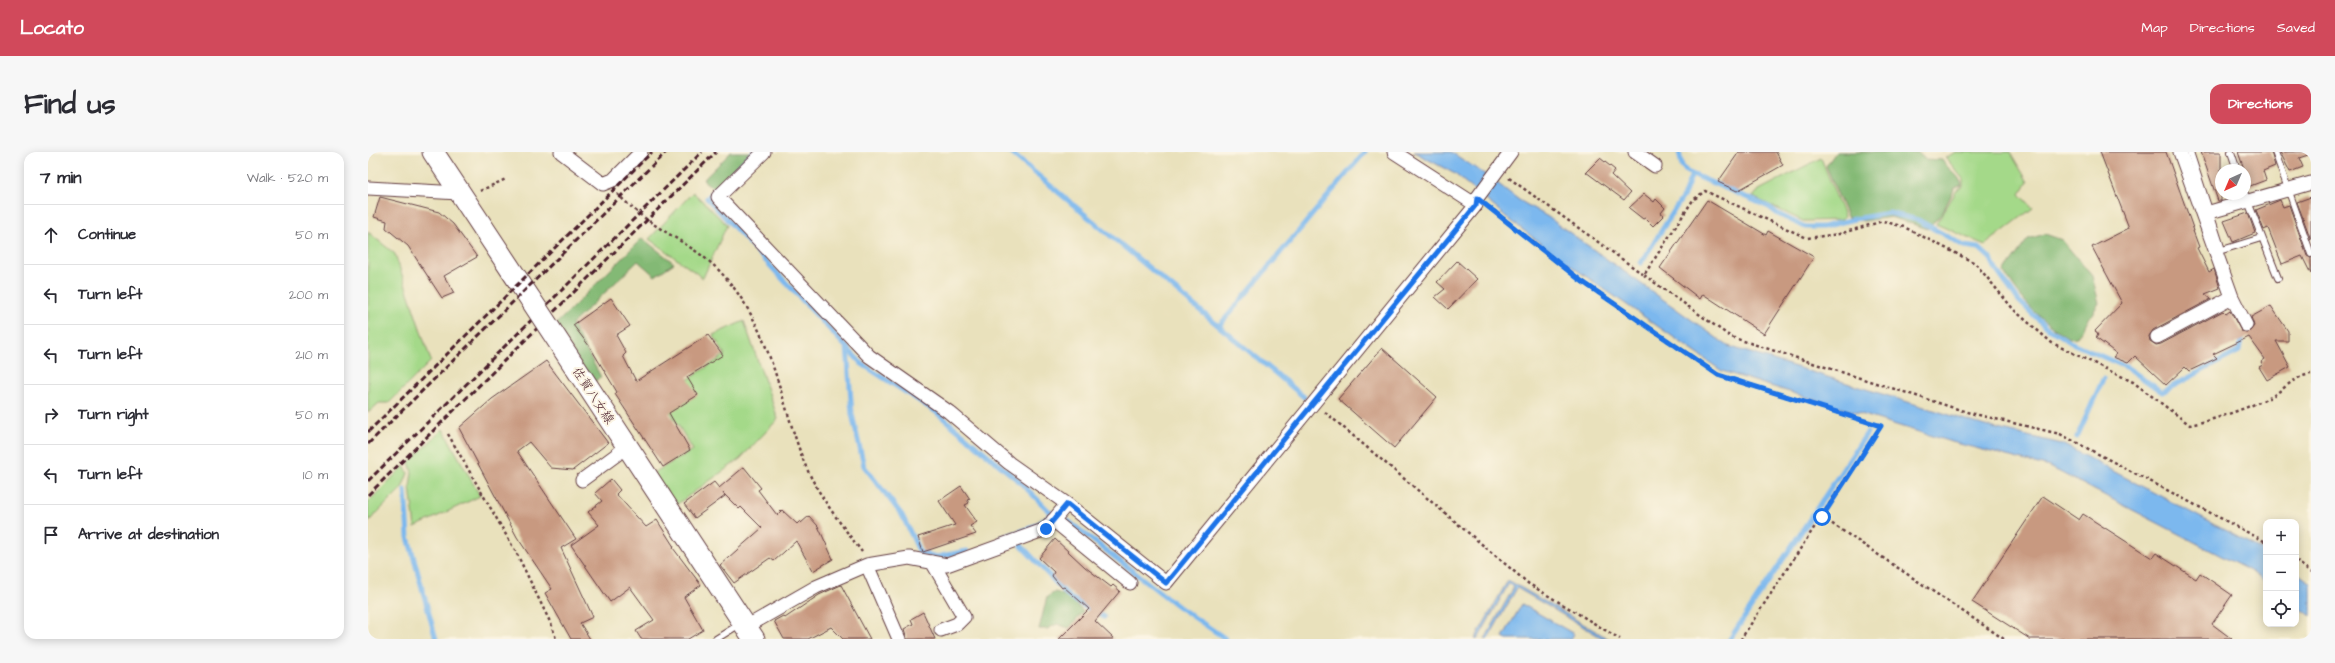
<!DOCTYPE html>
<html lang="en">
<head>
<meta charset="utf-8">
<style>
	body { margin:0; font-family:"Architects Daughter","Klee One",sans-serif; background:#f7f7f7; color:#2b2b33 }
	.controls { position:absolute; right:12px; bottom:12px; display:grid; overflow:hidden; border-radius:8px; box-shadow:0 2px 10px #0003 }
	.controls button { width:36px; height:36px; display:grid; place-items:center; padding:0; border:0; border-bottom:1px solid #e1e1e2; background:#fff; color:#2b2b33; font:20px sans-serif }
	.compass { position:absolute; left:1847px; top:12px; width:36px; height:36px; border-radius:50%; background:#fff; box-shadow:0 2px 10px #0003; rotate:224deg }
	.stop { position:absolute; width:12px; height:12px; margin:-9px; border:3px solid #1a73e8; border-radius:50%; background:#fff }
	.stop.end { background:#1a73e8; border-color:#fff; box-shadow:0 1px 4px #0008 }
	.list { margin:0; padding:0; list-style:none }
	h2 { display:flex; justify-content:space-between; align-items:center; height:52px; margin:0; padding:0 16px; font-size:17px }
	h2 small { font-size:13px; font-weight:400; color:#7c7c81 }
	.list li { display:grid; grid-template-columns:26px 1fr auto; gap:12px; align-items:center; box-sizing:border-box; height:60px; padding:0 16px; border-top:1px solid #e1e1e2 }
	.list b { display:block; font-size:15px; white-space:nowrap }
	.list em { font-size:13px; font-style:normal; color:#7c7c81 }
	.icon { flex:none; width:22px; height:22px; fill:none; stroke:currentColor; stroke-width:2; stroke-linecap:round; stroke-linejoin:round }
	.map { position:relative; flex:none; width:1943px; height:487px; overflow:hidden; border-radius:12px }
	header { display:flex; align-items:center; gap:24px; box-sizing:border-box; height:56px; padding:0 20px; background:#d1495b; color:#fff }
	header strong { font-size:19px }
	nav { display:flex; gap:22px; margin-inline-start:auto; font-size:14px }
	.intro { display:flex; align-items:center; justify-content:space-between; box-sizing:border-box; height:96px; padding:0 24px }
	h1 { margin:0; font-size:28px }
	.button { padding:10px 18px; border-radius:12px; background:#d1495b; color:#fff; font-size:14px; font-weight:700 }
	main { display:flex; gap:24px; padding:0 24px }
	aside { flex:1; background:#fff; border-radius:12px; box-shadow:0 2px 10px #0003 }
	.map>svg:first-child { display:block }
</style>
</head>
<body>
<header>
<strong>Locato</strong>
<nav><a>Map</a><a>Directions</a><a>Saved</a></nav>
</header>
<div class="intro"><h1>Find us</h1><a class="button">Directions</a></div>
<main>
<aside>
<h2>7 min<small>Walk · 520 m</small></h2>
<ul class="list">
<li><svg class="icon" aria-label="ahead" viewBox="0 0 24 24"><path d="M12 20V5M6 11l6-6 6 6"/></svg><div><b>Continue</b></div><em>50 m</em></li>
<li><svg class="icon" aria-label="left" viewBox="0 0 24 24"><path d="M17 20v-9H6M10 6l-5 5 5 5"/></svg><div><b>Turn left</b></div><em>200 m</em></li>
<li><svg class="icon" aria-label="left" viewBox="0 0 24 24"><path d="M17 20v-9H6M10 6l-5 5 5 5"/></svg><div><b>Turn left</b></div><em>210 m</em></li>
<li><svg class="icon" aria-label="right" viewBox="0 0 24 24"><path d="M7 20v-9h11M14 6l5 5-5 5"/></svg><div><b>Turn right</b></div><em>50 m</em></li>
<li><svg class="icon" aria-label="left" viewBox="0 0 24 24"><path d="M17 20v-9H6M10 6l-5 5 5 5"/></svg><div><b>Turn left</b></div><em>10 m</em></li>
<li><svg class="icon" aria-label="arrive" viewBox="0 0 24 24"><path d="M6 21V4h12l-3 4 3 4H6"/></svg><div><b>Arrive at destination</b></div></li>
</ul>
</aside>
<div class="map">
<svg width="1943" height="487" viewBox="0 0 1943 487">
	<rect width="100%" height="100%" fill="#fcf5e5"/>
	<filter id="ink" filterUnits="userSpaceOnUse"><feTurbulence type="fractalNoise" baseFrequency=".025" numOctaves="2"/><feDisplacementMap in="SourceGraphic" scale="8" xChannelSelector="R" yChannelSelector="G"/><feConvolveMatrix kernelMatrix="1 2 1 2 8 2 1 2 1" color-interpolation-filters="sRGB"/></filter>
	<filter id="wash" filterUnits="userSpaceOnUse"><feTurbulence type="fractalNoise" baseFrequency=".012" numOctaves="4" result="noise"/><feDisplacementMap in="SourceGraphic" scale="16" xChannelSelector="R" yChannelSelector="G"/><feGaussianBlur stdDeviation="0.9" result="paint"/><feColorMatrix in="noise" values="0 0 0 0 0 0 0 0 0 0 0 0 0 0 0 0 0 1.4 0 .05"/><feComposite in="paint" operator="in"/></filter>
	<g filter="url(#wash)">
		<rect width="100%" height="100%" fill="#e9e1bc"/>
		<path fill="#a4d989" stroke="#777c5a" d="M 1587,0 L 1642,0 L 1660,30 L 1652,42 L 1665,56 L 1617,93 L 1568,72 L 1589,38 L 1595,34 L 1595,27 L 1578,6 Z
			M 1453,6 L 1476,64 L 1473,68 L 1435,69 L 1385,45 L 1391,38 Z
			M 325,40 L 359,73 L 335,126 L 281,87 Z
			M 0,80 L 27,102 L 63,209 L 21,251 L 11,251 L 0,261 Z
			M 376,169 L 410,267 L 372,307 L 308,353 L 285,321 L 325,298 L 291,241 L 304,238 L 357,203 L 345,183 Z
			M 75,277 L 112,344 L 47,375 L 42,335 L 44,320 L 41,310 Z
			M 36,314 L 40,321 L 34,336 L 0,370 L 0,350 Z"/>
		<path fill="#83b975" stroke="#666c50" d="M 363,0 L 382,0 L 345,36 L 335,28 Z
			M 1468,0 L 1549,0 L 1557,7 L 1574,8 C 1580,18 1590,21 1594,33 L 1587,36 L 1574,61 L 1560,77 L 1523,65 L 1496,69 L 1479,65 L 1458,14 Z
			M 1677,82 L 1694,88 L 1724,124 L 1731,151 L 1709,185 L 1701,186 C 1671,168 1655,150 1636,120 L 1660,87 Z
			M 274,86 L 306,111 L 287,124 L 270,109 L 204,172 L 233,225 L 224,232 L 188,172 Z
			M 687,440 C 696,441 710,453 715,460 L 701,476 L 689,472 L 679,477 L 671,477 L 679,445 Z"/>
		<path fill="#7bb8ee" stroke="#626c8c" d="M 1046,0 L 1083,0 L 1124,27 L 1151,48 L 1180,65 L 1360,194 L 1617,274 L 1694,292 L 1898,400 L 1898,431 L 1884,420 L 1682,315 L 1580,289 L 1354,219 L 1193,107 L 1142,68 L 1087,22 Z
			M 1928,420 L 1943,431 L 1943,464 L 1928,453 Z
			M 1140,428 L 1241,487 L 1236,487 L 1149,436 L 1120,487 L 1117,487 L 1146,435 L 1141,431 L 1110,487 L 1107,487 Z
			M 1154,452 L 1206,482 L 1203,487 L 1139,487 L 1135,485 Z"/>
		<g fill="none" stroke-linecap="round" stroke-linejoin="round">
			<path stroke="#7bb8ee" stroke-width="5" d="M 386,0 L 339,46 L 494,212 L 568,260 L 652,330 L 683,361 C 671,376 650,380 633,386
				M 642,0 L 936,245
				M 1311,0 L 1314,14 L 1319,20 L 1401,55 L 1410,62 L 1437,75 L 1455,75 L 1486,67 L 1521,61 L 1550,68 L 1596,94 L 1611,96 L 1623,107 L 1628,118 L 1651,149 L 1678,175 L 1702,190 L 1760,216 L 1794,240 L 1871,199 L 1874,183
				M 1273,111 L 1316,43 L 1324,22
				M 851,174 L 997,0
				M 479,195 L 484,262 L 496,314 L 534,363 L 552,401 L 569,405 L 599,399
				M 1709,285 L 1735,227
				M 37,338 L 40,385 L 68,487
				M 700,369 L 811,455 L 858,487
				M 652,392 L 702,446 L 736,465
				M 1362,487 L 1499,281"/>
		</g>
		<g id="blocks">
			<path fill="#c89980" d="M 1371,0 L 1408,0 L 1415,13 L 1369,39 L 1350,30 Z
				M 1732,0 L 1798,0 L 1826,79 L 1825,79 L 1831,95 L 1829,96 L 1841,120 L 1846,117 L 1852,136 L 1837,142 L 1843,147 L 1785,178 L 1781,184 L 1782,189 L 1788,193 L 1793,192 L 1855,159 L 1858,162 L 1862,159 L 1873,179 L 1881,180 L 1886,174 L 1883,165 L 1903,154 L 1920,179 L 1920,189 L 1908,189 L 1922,215 L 1899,228 L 1891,215 L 1895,213 L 1893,210 L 1897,207 L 1881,185 L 1845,202 L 1849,206 L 1821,219 L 1817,215 L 1798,233 L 1767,204 L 1760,211 L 1745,205 L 1749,202 L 1728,186 L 1730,183 L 1727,179 L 1754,151 L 1724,95 L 1761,76 Z
				M 1833,0 L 1853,0 L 1853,49 L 1850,49 Z
				M 1870,0 L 1903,0 L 1907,14 L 1895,19 L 1898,28 L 1882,34 Z
				M 1912,0 L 1942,0 L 1943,2 L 1931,6 L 1935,15 L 1922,20 Z
				M 1232,6 L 1247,18 L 1243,23 L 1262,41 L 1256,48 L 1218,20 Z
				M 1276,42 L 1286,50 L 1288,47 L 1297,56 L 1293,61 L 1296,63 L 1285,74 L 1277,66 L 1275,67 L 1261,56 Z
				M 12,45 L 71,60 L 85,72 L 109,105 L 76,124 L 86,141 L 74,146 L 40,94 L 18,76 L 19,69 L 6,65 Z
				M 1943,45 L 1943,88 L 1929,50 Z
				M 1339,48 L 1398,83 L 1400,79 L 1446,105 L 1396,182 L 1335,142 L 1332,147 L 1292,116 Z
				M 1912,48 L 1915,55 L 1921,53 L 1939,104 L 1943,106 L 1943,122 L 1934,104 L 1914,112 L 1900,76 L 1896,78 L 1888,58 Z
				M 1880,61 L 1887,81 L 1865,90 L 1856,69 Z
				M 1089,109 L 1109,127 L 1080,157 L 1067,145 L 1077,137 L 1069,130 Z
				M 243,146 L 262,174 L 248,183 L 258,201 L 255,204 L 268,229 L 340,183 L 355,203 L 319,225 L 330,243 L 301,261 L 322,298 L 295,315 L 247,242 L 249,240 L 222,195 L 205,173 Z
				M 1014,196 L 1069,245 L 1026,296 L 970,247 Z
				M 178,209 L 240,291 L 205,318 L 183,316 L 161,290 L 149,299 L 208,387 L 193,396 L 225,465 L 212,471 L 222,487 L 203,487 L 177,441 L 184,437 L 149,385 L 91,276 L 124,247 Z
				M 376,315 L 393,336 L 390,338 L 409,363 L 414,358 L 429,372 L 432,369 L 433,371 L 441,364 L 450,374 L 465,407 L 445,419 L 428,389 L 406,409 L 402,406 L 366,431 L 352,413 L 394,376 L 373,355 L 371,357 L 355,341 L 357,344 L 327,366 L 316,352 L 346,330 L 351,336 Z
				M 243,327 L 252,338 L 248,342 L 278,375 L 289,368 L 306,395 L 305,396 L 333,433 L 316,445 L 335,478 L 320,487 L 273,487 L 268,479 L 286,468 L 262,435 L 242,450 L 203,393 L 231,373 L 220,360 L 234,349 L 227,341 Z
				M 593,334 L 602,347 L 599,348 L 601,351 L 597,353 L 609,370 L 602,374 L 608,382 L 555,400 L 550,385 L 587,373 L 571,349 Z
				M 1675,344 L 1711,368 L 1715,362 L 1784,406 L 1788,401 L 1828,427 L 1832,421 L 1864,443 L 1844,472 L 1864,487 L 1662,487 L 1604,450 Z
				M 687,387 L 717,415 L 743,435 L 745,433 L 752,439 L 727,469 L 746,487 L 691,487 L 721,457 L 696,435 L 694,436 L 684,424 L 686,420 L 671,406 Z
				M 473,433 L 502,487 L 475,487 L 463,475 L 440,487 L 416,487 L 406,469 L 415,464 L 417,466 L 451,443 Z
				M 555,460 L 567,487 L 539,487 L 536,477 L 545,472 L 543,467 Z"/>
		</g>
	</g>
	<g filter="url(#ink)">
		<use href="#blocks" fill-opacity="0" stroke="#623c41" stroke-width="1"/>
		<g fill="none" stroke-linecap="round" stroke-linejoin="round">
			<g stroke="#623c41" stroke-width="8">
				<path id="lane" d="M 1822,0 L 1854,98
					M 1863,0 L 1869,18
					M 1907,0 L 1943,102
					M 1877,42 L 1910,126
					M 1851,99 L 1893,86
					M 348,487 L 372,472"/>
			</g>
			<g stroke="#623c41" stroke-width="15">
				<path id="street" d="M 193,0 L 235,32 L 245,28 L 273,0
					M 396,0 L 350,45 L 501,204 L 581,260 L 641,311 L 699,352 L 798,431 L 1108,53 L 1109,46 L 1143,0
					M 1026,0 L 1108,53
					M 1267,0 L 1287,14
					M 1812,0 L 1864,145 L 1878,173
					M 0,36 L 91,41
					M 1842,60 L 1943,31
					M 1789,185 L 1864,145
					M 214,328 L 259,295
					M 685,368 L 762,431
					M 564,410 L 596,465 L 589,472 L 573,478
					M 499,413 L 531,487
					M 378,475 L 448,435 L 499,413 L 541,406 L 579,413 L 678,377 L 699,352"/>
			</g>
			<g stroke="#623c41" stroke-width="23">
				<path id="primary" d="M 65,0 L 163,148
					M 213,224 L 386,487"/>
			</g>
			<path stroke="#623c41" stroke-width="2.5" stroke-dasharray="3 3" stroke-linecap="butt" d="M 1141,26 L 1276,123 L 1325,48 L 1337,39 L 1439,86 L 1471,82 L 1515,69 L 1536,75 L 1607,111 L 1646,158 L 1684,191 L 1765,230 L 1822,273 C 1849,267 1876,257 1901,246 C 1916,238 1926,224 1943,222
				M 112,39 L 138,27
				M 249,42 C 257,49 265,57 274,64 C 302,85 334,98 357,125 C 401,175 411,241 433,302 C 446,339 471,369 494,400
				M 1121,55 L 1212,128 L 1350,223 L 1513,274 L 1373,487
				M 1276,123 L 1363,185 L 1602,261 L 1692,282 L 1898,390
				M 957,260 L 1161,432 L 1252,487
				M 80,282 L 149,402 L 184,474 L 188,487
				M 1454,365 L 1636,487
				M 1928,409 L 1943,420"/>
			<use href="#lane" stroke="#fff" stroke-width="6"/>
			<use href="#street" stroke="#fff" stroke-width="13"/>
			<use href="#primary" stroke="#fff" stroke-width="21"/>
			<path stroke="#4a1f2b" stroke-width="3" stroke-dasharray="6 3" stroke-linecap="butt" d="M 0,280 L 284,0
				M 0,292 L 298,0
				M 0,329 L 334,0
				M 0,343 L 348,0"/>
			<g stroke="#623c41" stroke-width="23" stroke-linecap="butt">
				<path id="primary-bridge" d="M 163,148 L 213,224"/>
			</g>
			<use href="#primary-bridge" stroke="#fff" stroke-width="21"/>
		</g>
	</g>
	<g fill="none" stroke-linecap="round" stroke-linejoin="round" filter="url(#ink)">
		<path stroke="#1a73e8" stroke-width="5" d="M 678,377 L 699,352 L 798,431 L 1108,53 L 1109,46 L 1212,128 L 1350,223 L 1513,274 L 1454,365"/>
	</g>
	<g text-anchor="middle" stroke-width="4" stroke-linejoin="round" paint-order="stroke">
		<g font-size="13" fill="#4a1f2b" stroke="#fcf5e5">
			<text transform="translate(226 243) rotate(57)" y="5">佐賀八女線</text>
		</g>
	</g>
</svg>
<div class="controls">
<button>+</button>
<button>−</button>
<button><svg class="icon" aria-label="locate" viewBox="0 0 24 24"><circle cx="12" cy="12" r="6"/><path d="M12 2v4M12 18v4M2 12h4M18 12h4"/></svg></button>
</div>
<svg class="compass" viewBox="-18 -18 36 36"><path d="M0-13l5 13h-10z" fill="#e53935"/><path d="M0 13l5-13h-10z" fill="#7c7c81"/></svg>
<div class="stop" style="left:1454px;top:365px"></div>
<div class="stop end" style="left:678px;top:377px"></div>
</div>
</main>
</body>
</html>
